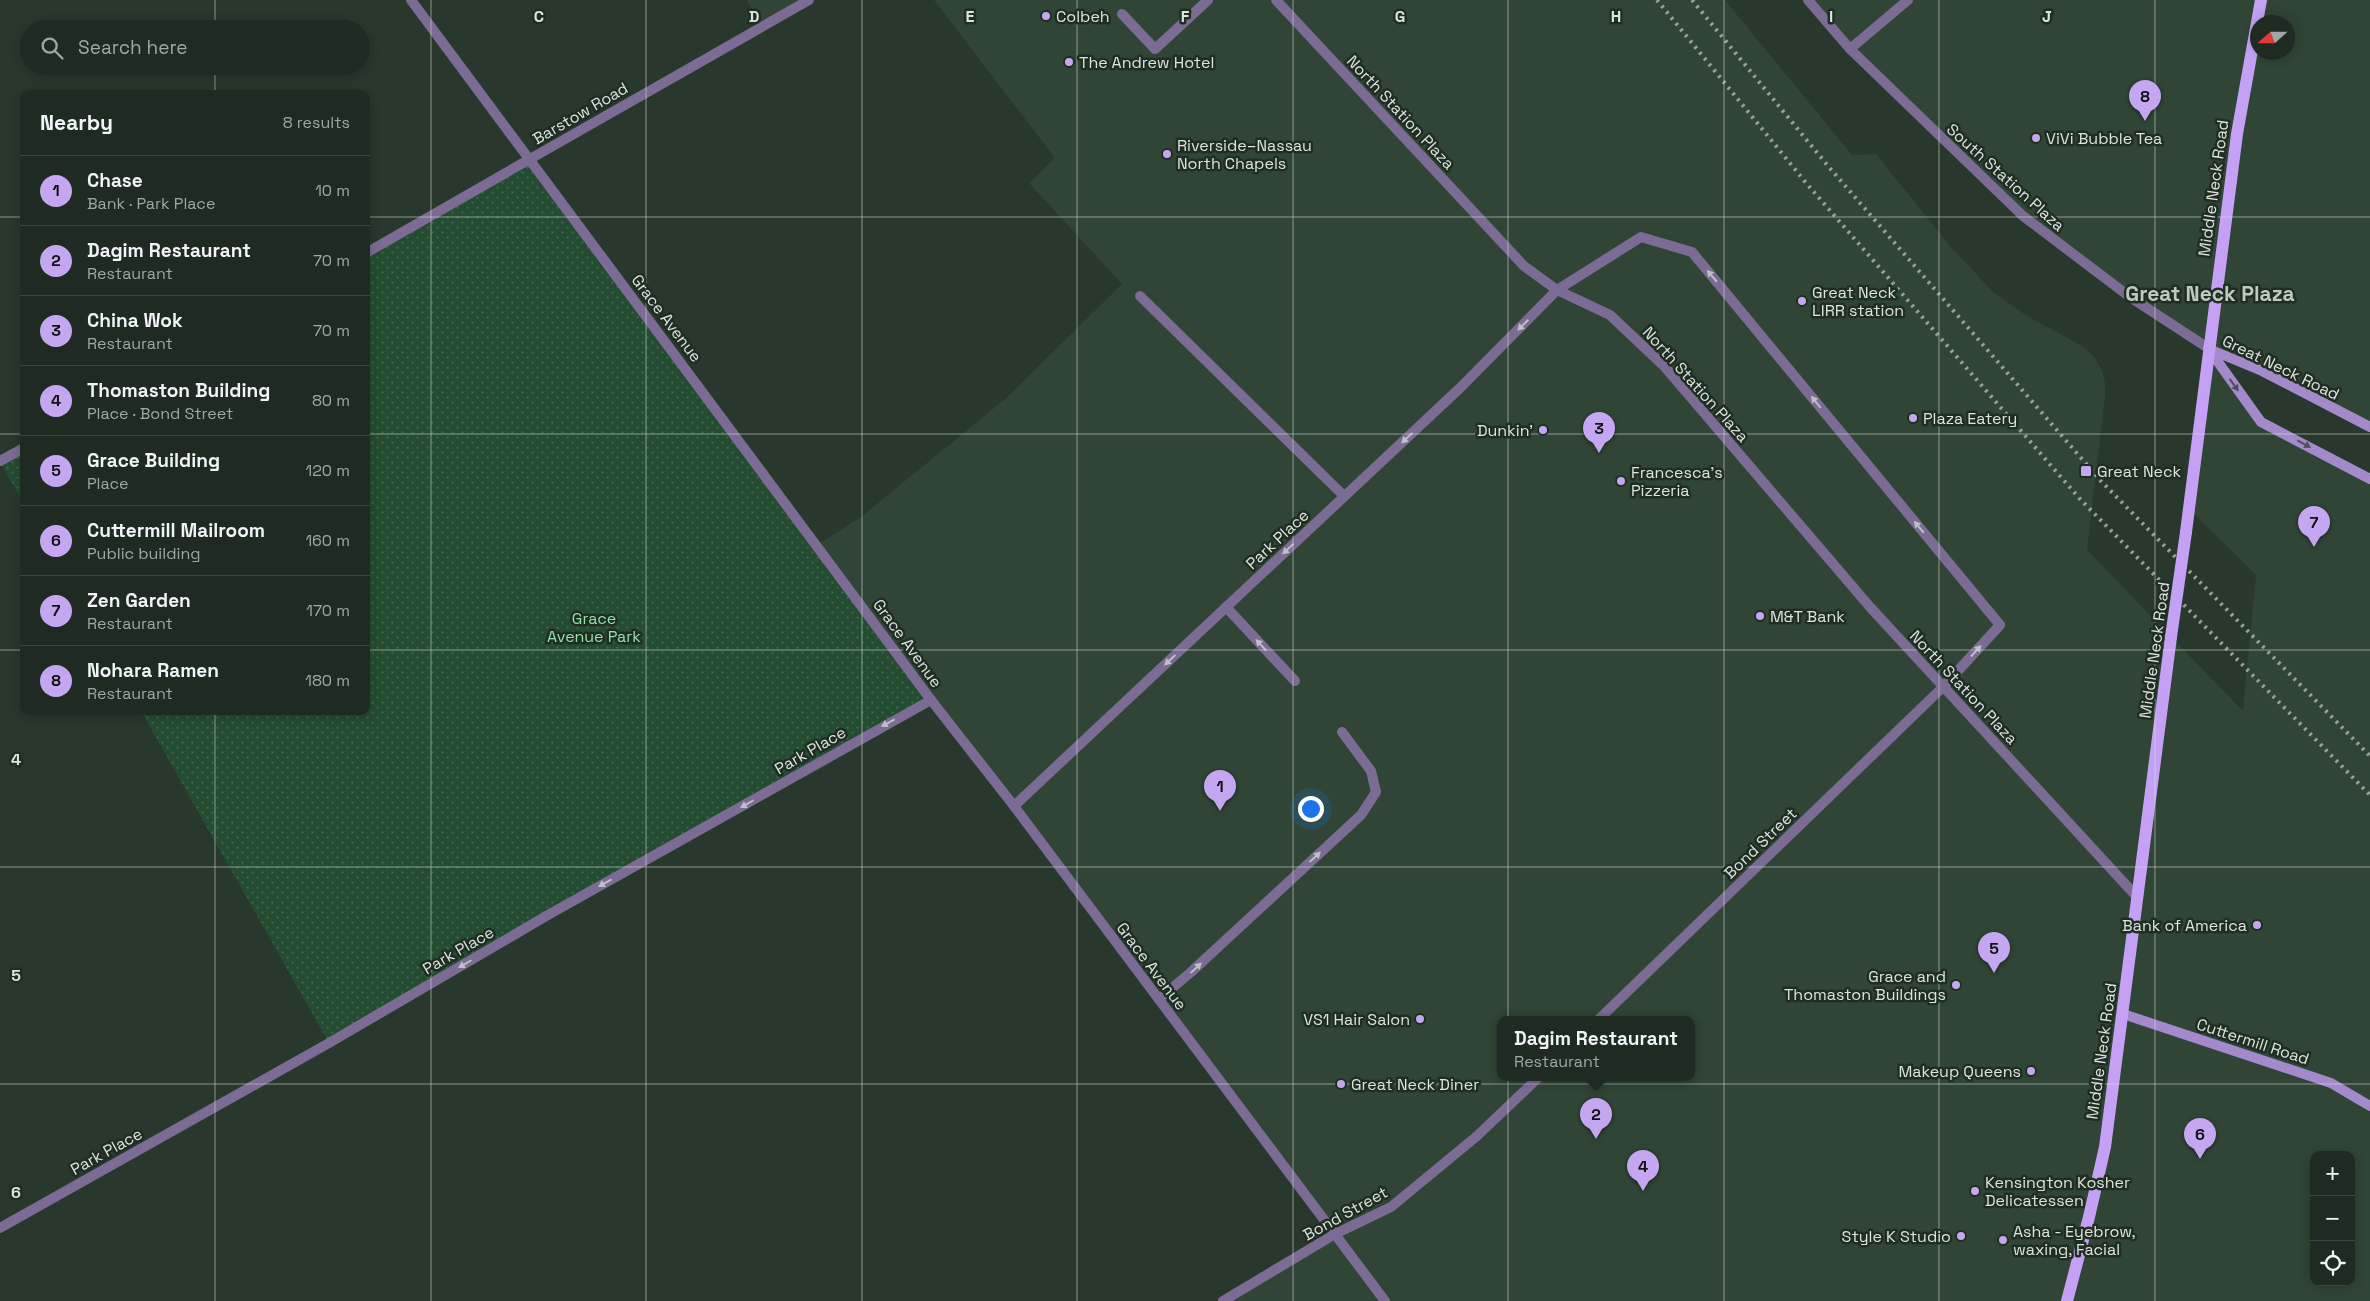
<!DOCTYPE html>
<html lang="en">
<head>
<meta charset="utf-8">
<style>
	body { margin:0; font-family:"Space Grotesk",sans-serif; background:#26322a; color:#f1f3f6 }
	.controls { position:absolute; right:15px; bottom:15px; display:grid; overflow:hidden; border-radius:10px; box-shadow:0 2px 12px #0003 }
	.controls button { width:45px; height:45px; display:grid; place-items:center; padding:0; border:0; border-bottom:1px solid #3c4640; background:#1e2a22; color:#f1f3f6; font:25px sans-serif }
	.compass { position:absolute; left:2250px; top:15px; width:45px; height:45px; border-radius:50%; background:#1e2a22; box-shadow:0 2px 12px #0003; rotate:249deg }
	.you { position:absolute; left:1310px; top:808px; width:18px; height:18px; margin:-12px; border:4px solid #fff; border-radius:50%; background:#1a73e8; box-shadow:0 0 0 8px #1a73e833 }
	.badge { display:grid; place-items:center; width:32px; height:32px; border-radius:50%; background:#c5a7f1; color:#111; font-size:16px; font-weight:700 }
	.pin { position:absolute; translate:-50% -41px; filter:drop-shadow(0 1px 2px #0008) }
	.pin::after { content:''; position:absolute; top:26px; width:18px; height:15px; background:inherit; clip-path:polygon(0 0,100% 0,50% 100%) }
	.popup { position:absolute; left:1497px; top:1016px; width:198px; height:65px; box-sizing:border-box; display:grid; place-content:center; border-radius:10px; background:#1e2a22; filter:drop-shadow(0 1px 4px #0005); font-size:16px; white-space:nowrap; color:#a1a7a5 }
	.popup b { font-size:19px; color:#f1f3f6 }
	.popup::after { content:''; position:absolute; left:50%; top:100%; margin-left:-10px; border:10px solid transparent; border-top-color:#1e2a22 }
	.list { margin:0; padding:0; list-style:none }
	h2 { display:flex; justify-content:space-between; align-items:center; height:65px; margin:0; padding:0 20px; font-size:21px }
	h2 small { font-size:16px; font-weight:400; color:#a1a7a5 }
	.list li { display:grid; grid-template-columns:32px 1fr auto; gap:15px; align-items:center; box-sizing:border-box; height:70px; padding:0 20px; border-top:1px solid #3c4640 }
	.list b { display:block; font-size:19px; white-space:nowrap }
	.list p { margin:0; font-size:16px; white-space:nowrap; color:#a1a7a5 }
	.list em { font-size:16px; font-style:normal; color:#a1a7a5 }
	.icon { flex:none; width:28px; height:28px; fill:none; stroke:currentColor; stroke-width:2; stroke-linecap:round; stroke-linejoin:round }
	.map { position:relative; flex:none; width:2370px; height:1301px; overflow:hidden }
	.search { position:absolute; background:#1e2a22; box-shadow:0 2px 12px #0003; left:20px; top:20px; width:350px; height:55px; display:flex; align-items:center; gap:12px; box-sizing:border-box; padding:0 18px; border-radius:28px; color:#a1a7a5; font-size:19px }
	.panel { position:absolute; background:#1e2a22; box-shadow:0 2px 12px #0003; left:20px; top:90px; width:350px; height:625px; border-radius:10px }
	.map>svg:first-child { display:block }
</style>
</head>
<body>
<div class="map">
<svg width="2370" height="1301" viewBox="0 0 2370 1301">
	<defs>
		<pattern id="park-dots" width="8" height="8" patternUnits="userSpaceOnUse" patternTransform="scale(1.25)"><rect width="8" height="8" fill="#244c31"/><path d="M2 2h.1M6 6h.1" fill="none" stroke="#43664e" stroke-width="1.8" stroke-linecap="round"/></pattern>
	</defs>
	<rect width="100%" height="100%" fill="#28382d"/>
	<path fill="#304536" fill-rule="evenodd" d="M 747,0 L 809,0 L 762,27 Z
		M 934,0 L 1725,0 L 1852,155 L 1876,154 L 1950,246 L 1992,291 L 2027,316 L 2084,347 L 2095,358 L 2102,371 L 2105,383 L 2105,396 L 2087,550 L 2243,711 L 2256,575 L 2191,511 L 2208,348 L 2023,216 L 1808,0 L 2370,0 L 2370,427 L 2209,349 L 2261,422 L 2370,479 L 2370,1301 L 1223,1301 L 1335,1234 L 817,545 L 861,517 L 1004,400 L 1122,284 L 1029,183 L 1055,158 ZM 2258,22 L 2288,22 L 2288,52 L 2258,52 ZM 1501,1020 L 1691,1020 L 1691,1078 L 1501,1078 ZM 2314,1155 L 2351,1155 L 2351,1282 L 2314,1282 Z"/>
	<path fill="url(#park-dots)" d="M 530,159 L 931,700 L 329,1043 L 141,711 L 366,711 L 366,253 Z
		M 24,448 L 24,504 L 0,462 Z"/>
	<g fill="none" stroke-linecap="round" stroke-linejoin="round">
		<path stroke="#7c6b94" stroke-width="10" d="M 1122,14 L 1155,49 L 1208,0
			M 1850,49 L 1908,0
			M 1557,290 L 1641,237 L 1692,252 L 2000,625 L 1943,687
			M 1140,296 L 1344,496
			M 1226,607 L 1295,681
			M 1159,999 L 1190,973 L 1361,815 L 1376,792 L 1371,771 L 1342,732"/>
		<path stroke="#7c6b94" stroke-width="10" d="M 366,253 L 530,159
			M 0,461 L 24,448
			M 1014,806 L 1460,388 L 1557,290
			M 1598,1020 L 1943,687
			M 0,1228 L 329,1043 L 548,915 L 931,700
			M 1223,1301 L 1335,1234 L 1391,1207 L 1477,1136 L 1538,1078"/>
		<path stroke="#7c6b94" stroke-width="10" d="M 411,0 L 931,700 L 1014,806 L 1385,1301
			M 1276,0 L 1524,266 L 1557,290 L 1610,315 L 1664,366 L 1870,607 L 2138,898
			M 1808,0 L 1850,49 L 2023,216 L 2130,297 L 2208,348
			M 530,159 L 809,0"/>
		<path stroke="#a489cb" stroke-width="10" d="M 2208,348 L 2261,422 L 2370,479
			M 2209,349 L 2262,371 L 2370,427
			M 2123,1014 L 2331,1083 L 2370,1106"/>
		<path stroke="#c4a1f5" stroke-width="12" d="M 2186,532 L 2237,134 L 2261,0
			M 2067,1301 L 2089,1217 L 2105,1147 L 2171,637"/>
		<path stroke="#97a39a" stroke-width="4" stroke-dasharray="2.5 5" stroke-linecap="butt" d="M 1657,0 L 1807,184 L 2080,499 L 2370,795
			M 1692,0 L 1828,166 L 2101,481 L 2370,756"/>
		<path stroke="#c4a1f5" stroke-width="12" d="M 2171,637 L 2186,532"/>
	</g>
	<defs><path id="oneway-solid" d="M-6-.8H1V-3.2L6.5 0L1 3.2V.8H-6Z" transform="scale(1.25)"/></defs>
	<g fill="#bec0c7">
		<use href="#oneway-solid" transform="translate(1712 276) rotate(-130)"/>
		<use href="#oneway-solid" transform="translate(1523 325) rotate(135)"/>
		<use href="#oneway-solid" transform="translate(1816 402) rotate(-129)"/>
		<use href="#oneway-solid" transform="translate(1407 438) rotate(137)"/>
		<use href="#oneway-solid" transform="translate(1919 527) rotate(-130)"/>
		<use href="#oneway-solid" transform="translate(1288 549) rotate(137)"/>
		<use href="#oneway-solid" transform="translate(1261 645) rotate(-133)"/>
		<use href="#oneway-solid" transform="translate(1976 651) rotate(-47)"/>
		<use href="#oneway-solid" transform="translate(1170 660) rotate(137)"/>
		<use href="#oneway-solid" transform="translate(888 723) rotate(152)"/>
		<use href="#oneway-solid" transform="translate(747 804) rotate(150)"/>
		<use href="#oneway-solid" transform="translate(1315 857) rotate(-43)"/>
		<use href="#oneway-solid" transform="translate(605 883) rotate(151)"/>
		<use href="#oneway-solid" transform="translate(465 964) rotate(150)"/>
		<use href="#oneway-solid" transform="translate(1196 968) rotate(-43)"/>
	</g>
	<g fill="#4e4d5e">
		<use href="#oneway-solid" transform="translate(2234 385) rotate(54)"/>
		<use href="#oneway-solid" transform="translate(2304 444) rotate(28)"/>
	</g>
	<path fill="none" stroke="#dbe4dd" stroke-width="1" stroke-opacity="0.55" d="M 215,0 L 215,29M 431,0 L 431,1301M 646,0 L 646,1301M 862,0 L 862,1301M 1077,0 L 1077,1301M 1293,0 L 1293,1301M 1508,0 L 1508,1301M 1724,0 L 1724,1301M 1939,0 L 1939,1301M 2155,0 L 2155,1301M 215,66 L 215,94M 0,217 L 24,217M 366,217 L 2370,217M 0,434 L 24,434M 366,434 L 2370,434M 0,650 L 24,650M 366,650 L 2370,650M 215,711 L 215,1301M 0,867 L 2370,867M 0,1084 L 2370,1084"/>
	<g fill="#c5a7f1" stroke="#1f2d23" stroke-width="2">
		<circle cx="1046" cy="16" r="5"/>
		<circle cx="1069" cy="62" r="5"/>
		<circle cx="2036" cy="138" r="5"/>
		<circle cx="1167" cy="154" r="5"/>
		<circle cx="1802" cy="301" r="5"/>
		<circle cx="1913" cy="418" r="5"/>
		<circle cx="1543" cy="430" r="5"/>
		<rect x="2080" y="465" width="12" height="12" rx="2.5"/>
		<circle cx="1621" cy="481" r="5"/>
		<circle cx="1760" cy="616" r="5"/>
		<circle cx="2257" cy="925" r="5"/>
		<circle cx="1956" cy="985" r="5"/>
		<circle cx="1420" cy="1019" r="5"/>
		<circle cx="2031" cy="1071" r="5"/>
		<circle cx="1341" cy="1084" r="5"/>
		<circle cx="1975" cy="1191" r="5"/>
		<circle cx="1961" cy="1236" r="5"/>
		<circle cx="2003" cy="1240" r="5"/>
	</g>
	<g text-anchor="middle" stroke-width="5" stroke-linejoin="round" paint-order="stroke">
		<g font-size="16" fill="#dbe4dd" stroke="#1f2d23" text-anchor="start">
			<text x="1056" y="22">Colbeh</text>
			<text x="1079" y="68">The Andrew Hotel</text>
			<text x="2046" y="144">ViVi Bubble Tea</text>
			<text x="1177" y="151">Riverside–Nassau<tspan x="1177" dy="18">North Chapels</tspan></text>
			<text x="1812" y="298">Great Neck<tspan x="1812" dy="18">LIRR station</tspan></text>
			<text x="1923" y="424">Plaza Eatery</text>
			<text x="1533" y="436" text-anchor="end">Dunkin'</text>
			<text x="2097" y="477">Great Neck</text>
			<text x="1631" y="478">Francesca's<tspan x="1631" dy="18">Pizzeria</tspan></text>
			<text x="1770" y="622">M&amp;T Bank</text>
			<text x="2247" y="931" text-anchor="end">Bank of America</text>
			<text x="1946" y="982" text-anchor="end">Grace and<tspan x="1946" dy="18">Thomaston Buildings</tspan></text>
			<text x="1410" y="1025" text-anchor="end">VS1 Hair Salon</text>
			<text x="2021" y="1077" text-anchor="end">Makeup Queens</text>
			<text x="1351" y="1090">Great Neck Diner</text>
			<text x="1985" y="1188">Kensington Kosher<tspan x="1985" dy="18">Delicatessen</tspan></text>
			<text x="2013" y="1237">Asha - Eyebrow,<tspan x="2013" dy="18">waxing, Facial</tspan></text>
			<text x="1951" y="1242" text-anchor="end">Style K Studio</text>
		</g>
		<g font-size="16" fill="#dbe4dd" stroke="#1f2d23">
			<text transform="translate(1401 112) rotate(47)" y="6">North Station Plaza</text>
			<text transform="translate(580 113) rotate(-30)" y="6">Barstow Road</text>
			<text transform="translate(2006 177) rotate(42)" y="6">South Station Plaza</text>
			<text transform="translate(2213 188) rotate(-82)" y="6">Middle Neck Road</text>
			<text transform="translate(667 318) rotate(53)" y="6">Grace Avenue</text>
			<text transform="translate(2281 367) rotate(26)" y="6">Great Neck Road</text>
			<text transform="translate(1696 384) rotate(48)" y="6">North Station Plaza</text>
			<text transform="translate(1277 539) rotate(-43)" y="6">Park Place</text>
			<text transform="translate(908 643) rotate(54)" y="6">Grace Avenue</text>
			<text transform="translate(2154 650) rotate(-82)" y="6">Middle Neck Road</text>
			<text transform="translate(1964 687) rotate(47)" y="6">North Station Plaza</text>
			<text transform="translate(810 750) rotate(-30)" y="6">Park Place</text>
			<text transform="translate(1760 843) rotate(-44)" y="6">Bond Street</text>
			<text transform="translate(458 950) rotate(-30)" y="6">Park Place</text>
			<text transform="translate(1152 966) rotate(53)" y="6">Grace Avenue</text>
			<text transform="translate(2253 1041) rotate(18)" y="6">Cuttermill Road</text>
			<text transform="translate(2101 1051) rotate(-82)" y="6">Middle Neck Road</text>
			<text transform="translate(106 1151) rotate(-29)" y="6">Park Place</text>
			<text transform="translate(1345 1213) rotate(-29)" y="6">Bond Street</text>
		</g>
		<g font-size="16" fill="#8fe3a8" stroke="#1f2d23">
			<text x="594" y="624">Grace<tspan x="594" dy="18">Avenue Park</tspan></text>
		</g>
		<g font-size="21" font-weight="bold" fill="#baccbe" stroke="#1f2d23">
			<text x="2210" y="301">Great Neck Plaza</text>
		</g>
	</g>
	<g font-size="16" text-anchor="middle" font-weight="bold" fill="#dbe4dd" stroke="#1f2d23" stroke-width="5" stroke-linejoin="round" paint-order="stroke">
		<text x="539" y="22">C</text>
		<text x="754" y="22">D</text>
		<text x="970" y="22">E</text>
		<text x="1185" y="22">F</text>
		<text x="1400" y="22">G</text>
		<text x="1616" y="22">H</text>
		<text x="1831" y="22">I</text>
		<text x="2047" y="22">J</text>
		<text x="16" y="765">4</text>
		<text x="16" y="981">5</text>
		<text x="16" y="1198">6</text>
	</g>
</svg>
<div class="controls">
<button>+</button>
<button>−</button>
<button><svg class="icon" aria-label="locate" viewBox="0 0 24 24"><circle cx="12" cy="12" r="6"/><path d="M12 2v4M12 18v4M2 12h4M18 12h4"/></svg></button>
</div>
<svg class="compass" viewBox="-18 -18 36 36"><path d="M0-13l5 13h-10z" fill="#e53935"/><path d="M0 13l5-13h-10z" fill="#a1a7a5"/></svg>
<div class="you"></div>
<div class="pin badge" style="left:1220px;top:811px">1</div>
<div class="pin badge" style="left:1596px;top:1139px">2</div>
<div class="popup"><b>Dagim Restaurant</b>Restaurant</div>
<div class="pin badge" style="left:1599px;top:453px">3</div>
<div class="pin badge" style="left:1643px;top:1191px">4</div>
<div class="pin badge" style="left:1994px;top:973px">5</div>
<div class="pin badge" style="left:2200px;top:1159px">6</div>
<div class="pin badge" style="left:2314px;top:547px">7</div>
<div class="pin badge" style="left:2145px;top:121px">8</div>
<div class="search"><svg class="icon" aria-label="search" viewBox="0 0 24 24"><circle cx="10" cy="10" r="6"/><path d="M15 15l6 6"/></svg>Search here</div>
<section class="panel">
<h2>Nearby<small>8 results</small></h2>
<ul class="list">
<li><span class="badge">1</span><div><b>Chase</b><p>Bank · Park Place</p></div><em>10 m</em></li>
<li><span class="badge">2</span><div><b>Dagim Restaurant</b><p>Restaurant</p></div><em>70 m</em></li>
<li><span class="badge">3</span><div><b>China Wok</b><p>Restaurant</p></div><em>70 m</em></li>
<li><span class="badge">4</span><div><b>Thomaston Building</b><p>Place · Bond Street</p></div><em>80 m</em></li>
<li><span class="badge">5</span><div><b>Grace Building</b><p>Place</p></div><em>120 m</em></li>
<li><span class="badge">6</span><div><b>Cuttermill Mailroom</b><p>Public building</p></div><em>160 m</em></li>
<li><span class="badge">7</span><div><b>Zen Garden</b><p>Restaurant</p></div><em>170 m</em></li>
<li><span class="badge">8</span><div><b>Nohara Ramen</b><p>Restaurant</p></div><em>180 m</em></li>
</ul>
</section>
</div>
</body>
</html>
